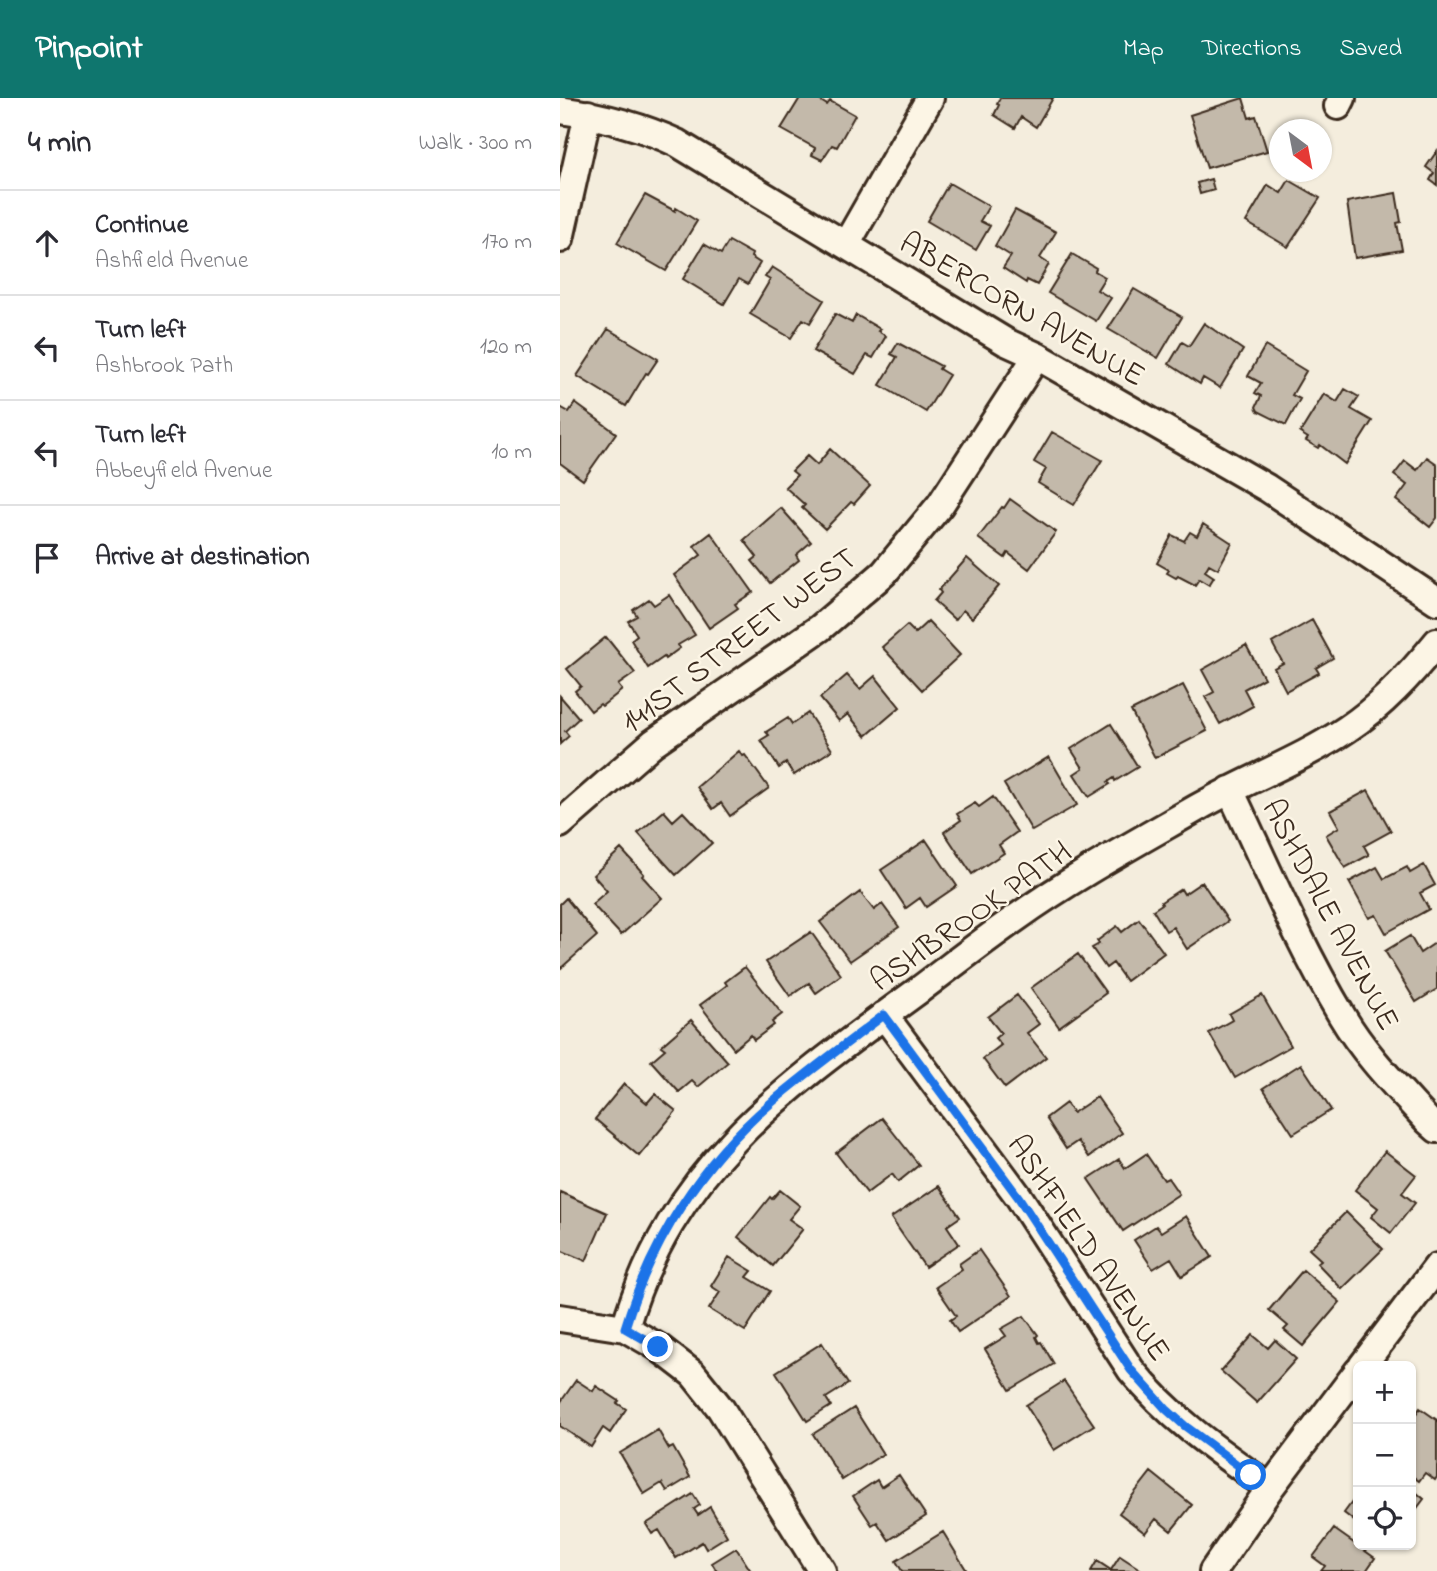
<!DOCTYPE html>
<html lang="en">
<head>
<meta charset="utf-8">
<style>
	body { margin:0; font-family:"Indie Flower",sans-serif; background:#f2f2f3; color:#2b2b33 }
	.controls { position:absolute; right:21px; bottom:21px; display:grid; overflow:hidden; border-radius:10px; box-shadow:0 2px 5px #0004 }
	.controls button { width:63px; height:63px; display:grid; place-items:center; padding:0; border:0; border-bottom:2px solid #e1e1e2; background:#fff; color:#2b2b33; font:35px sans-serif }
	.compass { position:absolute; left:709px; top:21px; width:63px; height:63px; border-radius:50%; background:#fff; box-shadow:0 2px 5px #0004; rotate:148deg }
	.stop { position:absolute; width:21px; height:21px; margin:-16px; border:5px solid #1a73e8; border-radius:50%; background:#fff }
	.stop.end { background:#1a73e8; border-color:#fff; box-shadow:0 2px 7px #0008 }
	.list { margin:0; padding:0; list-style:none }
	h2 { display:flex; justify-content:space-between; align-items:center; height:91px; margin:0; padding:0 28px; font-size:30px }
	h2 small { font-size:23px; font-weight:400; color:#7c7c81 }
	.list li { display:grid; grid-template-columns:46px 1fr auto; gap:21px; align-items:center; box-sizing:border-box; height:105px; padding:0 28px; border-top:2px solid #e1e1e2 }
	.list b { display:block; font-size:26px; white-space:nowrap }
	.list p { margin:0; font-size:23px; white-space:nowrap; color:#7c7c81 }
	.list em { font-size:23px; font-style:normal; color:#7c7c81 }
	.icon { flex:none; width:38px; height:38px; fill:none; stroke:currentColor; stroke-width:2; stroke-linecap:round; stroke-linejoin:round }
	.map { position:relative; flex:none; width:877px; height:1473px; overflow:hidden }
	header { display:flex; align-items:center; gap:42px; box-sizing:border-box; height:98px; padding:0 35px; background:#0f766e; color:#fff }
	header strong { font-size:33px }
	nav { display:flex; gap:38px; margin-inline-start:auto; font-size:24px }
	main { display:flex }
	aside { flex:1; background:#fff }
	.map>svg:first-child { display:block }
</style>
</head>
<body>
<header>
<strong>Pinpoint</strong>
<nav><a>Map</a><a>Directions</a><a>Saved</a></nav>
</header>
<main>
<aside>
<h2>4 min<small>Walk · 300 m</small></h2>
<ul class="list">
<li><svg class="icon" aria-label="ahead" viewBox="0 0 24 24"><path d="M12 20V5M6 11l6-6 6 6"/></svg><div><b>Continue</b><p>Ashfield Avenue</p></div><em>170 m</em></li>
<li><svg class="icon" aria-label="left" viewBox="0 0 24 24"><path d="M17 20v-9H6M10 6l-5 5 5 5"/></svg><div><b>Turn left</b><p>Ashbrook Path</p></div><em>120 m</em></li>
<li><svg class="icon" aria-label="left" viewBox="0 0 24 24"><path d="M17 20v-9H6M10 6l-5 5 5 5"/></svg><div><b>Turn left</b><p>Abbeyfield Avenue</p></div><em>10 m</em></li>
<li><svg class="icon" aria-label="arrive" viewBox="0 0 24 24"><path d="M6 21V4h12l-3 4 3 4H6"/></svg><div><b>Arrive at destination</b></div></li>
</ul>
</aside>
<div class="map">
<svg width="877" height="1473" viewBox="0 0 877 1473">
	<rect width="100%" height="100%" fill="#f4eddd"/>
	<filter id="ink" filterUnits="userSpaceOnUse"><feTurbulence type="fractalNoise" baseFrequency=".0143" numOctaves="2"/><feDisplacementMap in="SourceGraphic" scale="14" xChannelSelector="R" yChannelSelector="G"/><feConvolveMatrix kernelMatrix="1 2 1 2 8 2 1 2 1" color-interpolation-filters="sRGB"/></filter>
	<g filter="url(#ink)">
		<path fill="#c3b9aa" stroke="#3b2a1e" stroke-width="2" d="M 240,0 L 256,0 L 267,7 L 270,3 L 295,17 L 277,49 L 272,47 L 262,62 L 252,57 L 255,50 L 221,31 Z
			M 440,0 L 493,0 L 476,29 L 461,19 L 455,30 L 434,17 L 439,7 L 437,6 Z
			M 683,0 L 689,20 L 696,18 L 707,53 L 647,70 L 630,17 Z
			M 877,53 L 877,87 L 870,82 L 874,75 L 866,69 Z
			M 651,81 L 654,92 L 640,96 L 637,85 Z
			M 729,82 L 760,100 L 728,149 L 686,124 L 708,87 L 721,95 Z
			M 389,85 L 429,108 L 420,123 L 430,128 L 416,152 L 367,123 Z
			M 836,95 L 841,124 L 837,125 L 842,152 L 795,160 L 787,104 Z
			M 85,97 L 115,113 L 116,110 L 137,123 L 106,173 L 57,145 Z
			M 455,112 L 496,134 L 480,160 L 489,166 L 477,187 L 467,182 L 466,185 L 443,170 L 451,158 L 435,148 Z
			M 169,143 L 192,156 L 191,159 L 200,165 L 188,186 L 179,181 L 164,206 L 123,181 L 144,146 L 161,156 Z
			M 512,156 L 536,170 L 535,173 L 545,179 L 537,192 L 551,200 L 536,223 L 488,195 Z
			M 212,169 L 264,202 L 250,225 L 243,221 L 231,240 L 190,216 L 210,182 L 205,179 Z
			M 574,191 L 622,219 L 598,260 L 548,231 Z
			M 275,216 L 292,225 L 296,217 L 320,231 L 318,233 L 326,238 L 313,260 L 307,257 L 295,276 L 253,253 Z
			M 644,225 L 683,252 L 660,290 L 643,280 L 640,286 L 609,266 L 622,244 L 629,248 Z
			M 48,231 L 98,261 L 88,276 L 86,275 L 66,308 L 17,278 Z
			M 338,245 L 381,268 L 379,271 L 389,277 L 366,314 L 320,287 L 337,259 L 331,256 Z
			M 705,248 L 746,273 L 732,297 L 740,301 L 726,327 L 698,313 L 696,309 L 701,298 L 695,295 L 701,285 L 688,278 Z
			M 785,291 L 799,299 L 791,311 L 812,323 L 785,366 L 760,347 L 758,350 L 746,343 L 748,340 L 740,335 L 764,296 L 777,304 Z
			M 15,305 L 56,335 L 23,382 L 0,365 L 0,309 L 9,314 Z
			M 492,334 L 542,362 L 514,407 L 478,385 L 486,371 L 474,364 Z
			M 270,351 L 310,388 L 294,406 L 291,404 L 265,431 L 242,410 L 245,407 L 225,389 L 237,377 L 232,373 L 247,358 L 257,367 Z
			M 867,359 L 877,366 L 877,420 L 870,429 L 836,402 L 847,387 L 834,377 L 845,363 L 857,372 Z
			M 450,401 L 496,434 L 469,471 L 448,455 L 445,460 L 418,440 L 442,409 L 444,410 Z
			M 221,410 L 251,444 L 236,457 L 239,462 L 210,485 L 192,463 L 197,459 L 184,442 Z
			M 643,426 L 672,445 L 658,471 L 649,466 L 645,473 L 654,479 L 649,487 L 639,481 L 635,487 L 618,478 L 616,480 L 607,475 L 609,472 L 597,465 L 612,437 L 624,443 L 630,434 L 637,438 Z
			M 151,435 L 193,494 L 175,506 L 178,510 L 149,530 L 114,477 L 141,457 L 134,448 Z
			M 407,460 L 439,488 L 412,520 L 403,512 L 395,522 L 374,503 L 381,495 L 379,492 Z
			M 109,497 L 135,537 L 118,547 L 120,550 L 105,561 L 104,559 L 88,570 L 71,542 L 77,537 L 68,523 L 77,518 L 73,512 L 89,501 L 94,507 Z
			M 752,522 L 773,560 L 756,570 L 759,575 L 726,593 L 714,570 L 723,565 L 712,545 Z
			M 368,523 L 400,557 L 362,592 L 322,549 L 347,527 L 355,535 Z
			M 46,539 L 75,575 L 58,587 L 62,592 L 42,608 L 40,606 L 31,613 L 15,593 L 21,588 L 7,571 Z
			M 686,547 L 704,580 L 684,591 L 693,608 L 660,626 L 645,599 L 654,594 L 642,572 Z
			M 287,577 L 300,591 L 315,578 L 340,609 L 306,638 L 288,616 L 279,623 L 260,600 Z
			M 623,587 L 647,633 L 595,660 L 571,613 Z
			M 0,598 L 19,620 L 5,633 L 9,638 L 0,646 Z
			M 248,615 L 272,652 L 234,677 L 226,665 L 219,670 L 201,642 L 209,637 L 206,634 L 228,620 L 232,626 Z
			M 551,626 L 578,669 L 555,683 L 554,680 L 548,684 L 550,686 L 529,699 L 514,676 L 523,670 L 511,651 Z
			M 179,653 L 183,658 L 185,657 L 209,690 L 170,718 L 161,705 L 153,711 L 137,689 Z
			M 489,659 L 517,707 L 472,733 L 444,686 Z
			M 808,692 L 831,733 L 804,748 L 809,757 L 785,770 L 766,737 L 779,729 L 770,713 Z
			M 433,699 L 457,734 L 439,747 L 444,755 L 412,776 L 384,734 L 401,722 L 397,716 L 415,705 L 419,709 Z
			M 104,713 L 113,723 L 123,714 L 152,745 L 116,777 L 78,735 Z
			M 366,742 L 397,788 L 366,809 L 360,800 L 346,810 L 321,772 Z
			M 61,751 L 84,776 L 82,778 L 102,800 L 61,837 L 32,806 L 47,793 L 33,777 Z
			M 864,767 L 875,787 L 860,795 L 869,811 L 826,835 L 816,817 L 809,820 L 789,784 L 817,769 L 824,781 L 847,769 L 850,775 Z
			M 642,784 L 668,823 L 627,851 L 613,829 L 606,833 L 593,812 L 602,806 L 601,804 L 621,791 L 624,796 Z
			M 300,794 L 314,812 L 322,806 L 339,829 L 290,863 L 260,824 Z
			M 6,800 L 37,838 L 0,871 L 0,806 Z
			M 579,821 L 604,855 L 566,883 L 553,865 L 546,870 L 532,850 L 539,846 L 537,843 L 557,828 L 562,834 Z
			M 251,834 L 281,877 L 256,895 L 249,885 L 230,898 L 206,864 Z
			M 850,838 L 860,855 L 875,845 L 877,849 L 877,891 L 856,904 L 825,853 Z
			M 518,856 L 546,895 L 499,929 L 471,890 Z
			M 185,869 L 222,916 L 212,924 L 214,927 L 194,942 L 191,937 L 174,951 L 140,907 L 167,887 L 165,884 Z
			M 457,897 L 479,926 L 467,935 L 486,959 L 445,990 L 423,961 L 441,947 L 435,940 L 441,935 L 428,919 Z
			M 702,897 L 731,948 L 675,980 L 649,935 L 672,922 L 669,916 Z
			M 131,922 L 168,964 L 138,989 L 132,983 L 119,994 L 91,963 L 105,951 L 101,948 Z
			M 741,966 L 771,1012 L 733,1036 L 703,990 Z
			M 64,986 L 87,1005 L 95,996 L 116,1013 L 79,1058 L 35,1021 Z
			M 537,999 L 562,1035 L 529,1059 L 518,1043 L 506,1051 L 486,1020 L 506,1005 L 513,1015 Z
			M 322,1020 L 359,1067 L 338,1084 L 332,1076 L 307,1095 L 276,1055 Z
			M 825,1053 L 856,1077 L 842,1095 L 855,1105 L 831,1135 L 811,1119 L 818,1110 L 795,1092 Z
			M 586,1056 L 604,1082 L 608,1080 L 619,1096 L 563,1133 L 528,1081 L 559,1061 L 565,1070 Z
			M 379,1088 L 400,1119 L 387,1128 L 399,1146 L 365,1169 L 331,1120 Z
			M 220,1092 L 240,1108 L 229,1121 L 243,1131 L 213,1168 L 178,1139 L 210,1099 L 212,1101 Z
			M 0,1094 L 47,1115 L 26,1163 L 0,1152 Z
			M 786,1114 L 823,1151 L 782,1191 L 757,1165 L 761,1162 L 749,1151 Z
			M 626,1118 L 652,1159 L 622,1178 L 611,1160 L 593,1171 L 574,1142 L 596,1128 L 601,1134 Z
			M 419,1152 L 451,1198 L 398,1234 L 390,1222 L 396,1218 L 376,1189 L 402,1171 L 399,1166 Z
			M 169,1159 L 192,1173 L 187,1179 L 210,1193 L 185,1233 L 149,1211 L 160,1194 L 151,1188 Z
			M 743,1172 L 780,1204 L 743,1248 L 724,1232 L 728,1228 L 709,1212 Z
			M 464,1218 L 478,1237 L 476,1239 L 479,1245 L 481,1244 L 494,1266 L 450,1292 L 425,1251 L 446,1238 L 441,1231 Z
			M 693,1237 L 708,1250 L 715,1242 L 736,1261 L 697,1305 L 661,1273 Z
			M 262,1245 L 288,1286 L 266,1300 L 271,1308 L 247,1323 L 216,1274 Z
			M 16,1282 L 33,1293 L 36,1288 L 59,1303 L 57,1305 L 66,1311 L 50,1335 L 43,1330 L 31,1349 L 0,1328 L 0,1305 Z
			M 504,1283 L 534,1327 L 494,1352 L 466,1307 Z
			M 294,1310 L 323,1356 L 282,1382 L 253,1336 Z
			M 860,1310 L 877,1322 L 877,1379 L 875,1382 L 865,1375 L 859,1383 L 851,1377 L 851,1323 Z
			M 98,1332 L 109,1351 L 113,1349 L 130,1379 L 107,1393 L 102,1385 L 84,1396 L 60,1355 Z
			M 591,1374 L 632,1407 L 611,1433 L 596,1421 L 585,1435 L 559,1415 Z
			M 339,1377 L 366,1418 L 329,1442 L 317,1424 L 312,1427 L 293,1398 L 317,1382 L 321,1389 Z
			M 851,1390 L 864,1401 L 851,1418 Z
			M 133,1396 L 140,1407 L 134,1411 L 138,1417 L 150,1409 L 167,1438 L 146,1451 L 142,1444 L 116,1460 L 99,1432 L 92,1436 L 86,1426 Z
			M 798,1396 L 798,1426 L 784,1415 Z
			M 774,1431 L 815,1460 L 806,1473 L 761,1473 L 765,1468 L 753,1459 Z
			M 383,1434 L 407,1473 L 342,1473 L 336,1463 Z
			M 176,1450 L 191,1473 L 154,1473 L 156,1472 L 152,1465 Z
			M 560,1458 L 580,1471 L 579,1473 L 531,1473 L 537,1463 L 551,1472 Z"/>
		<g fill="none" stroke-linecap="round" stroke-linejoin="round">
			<g stroke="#3b2a1e" stroke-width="32">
				<path id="minor" d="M 778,8 L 782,0
					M 0,12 C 41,18 79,27 117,45 L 446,244 L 477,258 L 707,390 L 877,503
					M 0,141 L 28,16
					M 287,145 L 370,0
					M 670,692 C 706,768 739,846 782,918 C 805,957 837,989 867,1022 L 877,1031
					M 0,726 L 93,645 L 260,530 L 324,475 L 380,407 L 477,258
					M 324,917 L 459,1099 L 571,1272 C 612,1322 658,1353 710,1390
					M 0,1220 L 65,1230 L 98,1249 L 133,1276 L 161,1311 L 262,1473
					M 65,1230 C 113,1066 228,988 359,892 C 391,868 423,843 456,820 C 513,779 576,745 637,710 C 686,682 741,662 787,631 C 822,608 851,576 877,544
					M 802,1268 L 877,1169
					M 653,1473 L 710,1390 L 798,1273"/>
			</g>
			<use href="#minor" stroke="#fcf5e5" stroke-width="26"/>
		</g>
	</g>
	<g fill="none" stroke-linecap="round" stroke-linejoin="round" filter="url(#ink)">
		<path stroke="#1a73e8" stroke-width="9" d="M 98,1249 L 65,1230 C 91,1143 142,1064 211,1005 C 247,974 286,946 324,917 L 459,1100 L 571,1272 L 606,1311 L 625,1328 L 691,1377"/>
	</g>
	<g text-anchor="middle" stroke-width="5" stroke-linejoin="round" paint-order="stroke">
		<g font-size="32" fill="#3b2a1e" stroke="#fcf5e5">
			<text transform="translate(463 210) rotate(30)" y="11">ABERCORN AVENUE</text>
			<text transform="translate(178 541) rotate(-37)" y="11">141ST STREET WEST</text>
			<text transform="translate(772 816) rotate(62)" y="11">ASHDALE AVENUE</text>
			<text transform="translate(410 817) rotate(-35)" y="11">ASHBROOK PATH</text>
			<text transform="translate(530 1149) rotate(56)" y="11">ASHFIELD AVENUE</text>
		</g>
	</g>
</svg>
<div class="controls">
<button>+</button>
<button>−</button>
<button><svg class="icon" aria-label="locate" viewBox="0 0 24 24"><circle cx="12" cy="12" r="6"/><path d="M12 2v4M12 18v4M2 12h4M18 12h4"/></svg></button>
</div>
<svg class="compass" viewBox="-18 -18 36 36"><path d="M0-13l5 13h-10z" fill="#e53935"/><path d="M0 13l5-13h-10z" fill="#7c7c81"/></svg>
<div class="stop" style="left:691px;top:1377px"></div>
<div class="stop end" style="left:98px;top:1249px"></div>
</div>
</main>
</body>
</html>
